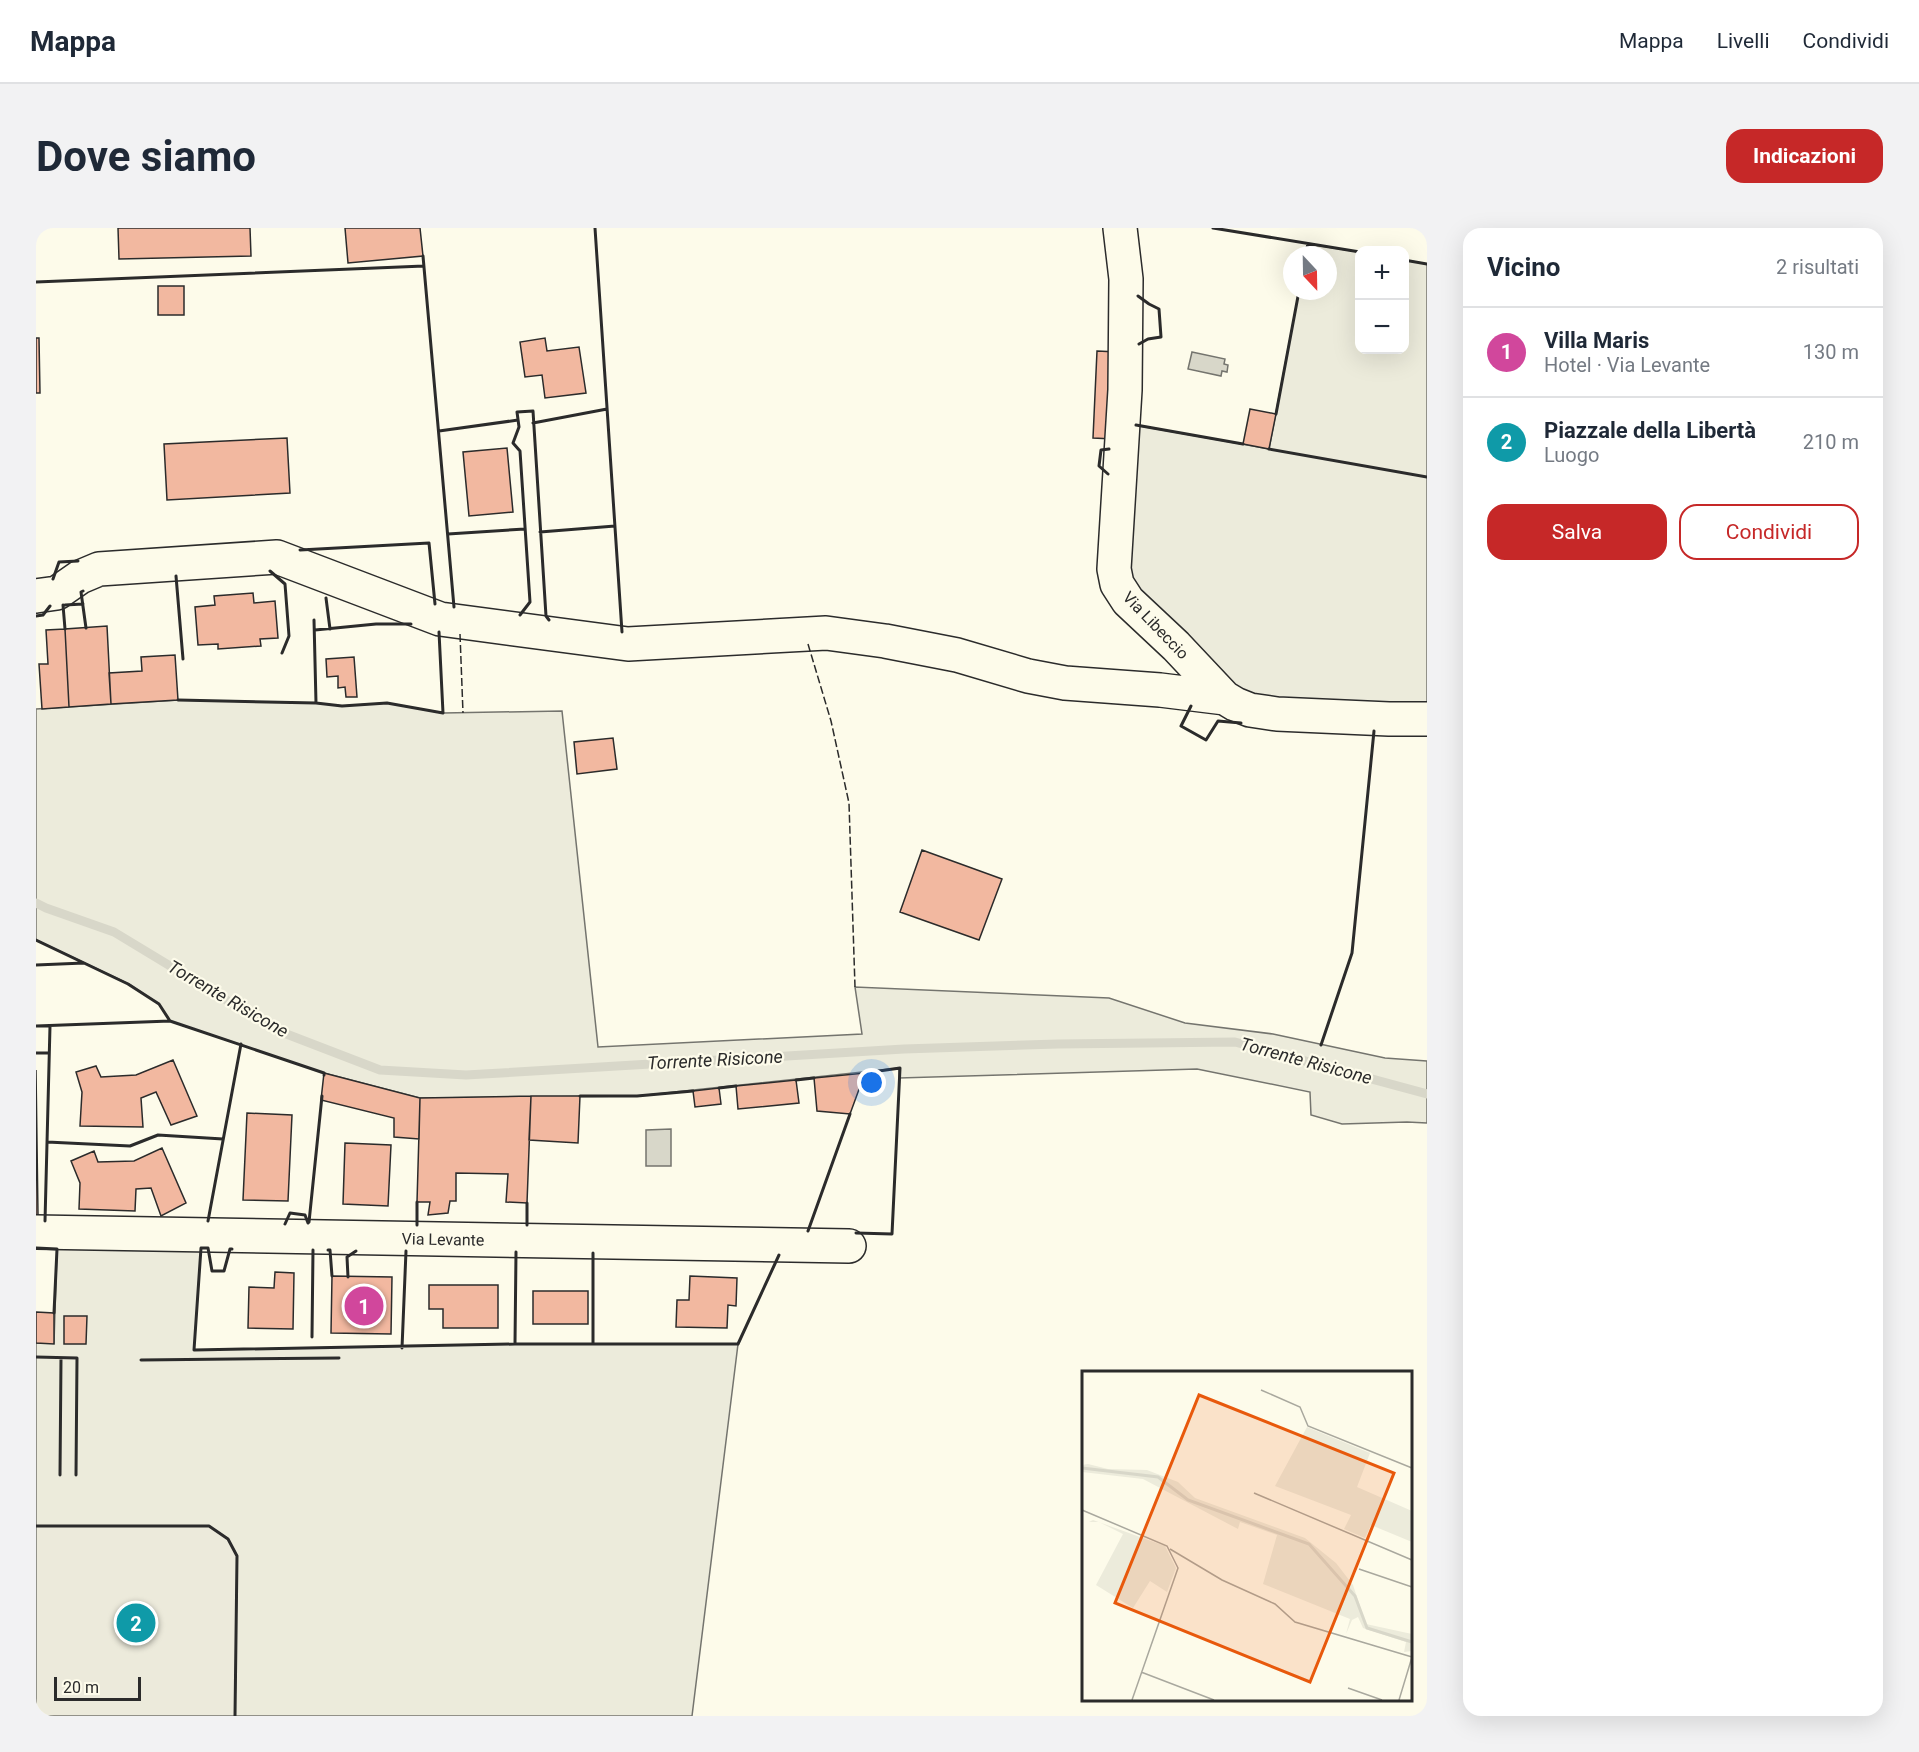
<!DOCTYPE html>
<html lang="it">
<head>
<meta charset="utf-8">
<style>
	body { margin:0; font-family:Roboto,sans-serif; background:#f2f2f3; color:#1f2937 }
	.controls { position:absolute; right:18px; top:18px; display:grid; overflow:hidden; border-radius:12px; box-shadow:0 6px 24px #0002 }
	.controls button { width:54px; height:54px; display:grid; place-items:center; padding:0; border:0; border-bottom:2px solid #e0e1e3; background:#fff; color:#1f2937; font:30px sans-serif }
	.compass { position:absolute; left:1247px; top:18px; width:54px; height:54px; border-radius:50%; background:#fff; box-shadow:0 6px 24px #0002; rotate:158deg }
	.scale { position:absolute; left:18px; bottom:15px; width:87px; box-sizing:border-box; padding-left:6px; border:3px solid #2b2b2b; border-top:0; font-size:16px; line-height:21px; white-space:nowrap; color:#2b2b2b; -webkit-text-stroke:4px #fdfbea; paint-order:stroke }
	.you { position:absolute; left:836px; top:855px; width:21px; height:21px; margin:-15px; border:4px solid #fff; border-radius:50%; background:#1a73e8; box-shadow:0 0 0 9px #1a73e833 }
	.badge { display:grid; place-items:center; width:39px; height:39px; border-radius:50%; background:#c62828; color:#fff; font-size:20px; font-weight:700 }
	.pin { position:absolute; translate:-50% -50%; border:3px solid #fff; box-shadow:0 2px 6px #0006 }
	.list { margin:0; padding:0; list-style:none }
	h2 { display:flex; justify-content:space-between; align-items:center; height:78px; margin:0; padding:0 24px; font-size:26px }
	h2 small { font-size:20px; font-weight:400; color:#747a83 }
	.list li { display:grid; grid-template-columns:39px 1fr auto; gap:18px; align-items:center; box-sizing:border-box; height:90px; padding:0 24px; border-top:2px solid #e0e1e3 }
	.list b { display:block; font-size:22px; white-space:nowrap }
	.list p { margin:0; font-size:20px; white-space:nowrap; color:#747a83 }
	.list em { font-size:20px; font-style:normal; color:#747a83 }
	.actions { display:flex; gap:12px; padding:18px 24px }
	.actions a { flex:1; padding:14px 0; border:2px solid #c62828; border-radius:18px; text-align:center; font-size:21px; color:#c62828 }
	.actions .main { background:#c62828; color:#fff }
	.map { position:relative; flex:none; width:1391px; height:1488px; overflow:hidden; border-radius:18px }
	header { display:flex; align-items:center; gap:36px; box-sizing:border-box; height:84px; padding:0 30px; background:#fff; border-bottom:2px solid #e0e1e3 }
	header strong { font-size:28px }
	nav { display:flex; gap:33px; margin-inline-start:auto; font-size:21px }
	.intro { display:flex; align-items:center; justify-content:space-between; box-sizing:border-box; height:144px; padding:0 36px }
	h1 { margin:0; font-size:42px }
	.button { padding:15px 27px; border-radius:18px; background:#c62828; color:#fff; font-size:21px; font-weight:700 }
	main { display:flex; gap:36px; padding:0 36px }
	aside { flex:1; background:#fff; border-radius:18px; box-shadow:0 6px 24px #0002 }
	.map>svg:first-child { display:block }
</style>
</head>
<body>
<header>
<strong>Mappa</strong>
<nav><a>Mappa</a><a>Livelli</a><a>Condividi</a></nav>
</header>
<div class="intro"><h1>Dove siamo</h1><a class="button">Indicazioni</a></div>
<main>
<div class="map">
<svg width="1391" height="1488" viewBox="0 0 1391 1488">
	<rect width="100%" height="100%" fill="#fdfbea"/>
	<path fill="#ecebdb" stroke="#74746e" stroke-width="1.5" d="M 1272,16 L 1323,24 L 1324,122 L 1368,122 L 1369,32 L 1391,36 L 1391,481 L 1201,467 L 1095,355 L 1088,314 L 1098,197 L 1233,221 L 1263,63 L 1292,63 L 1292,27 L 1269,27 Z
		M 142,472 L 280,475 L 306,478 L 351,475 L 407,485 L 526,483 L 562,819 L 826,806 L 819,759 L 1073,770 L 1149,795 L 1237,806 L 1349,830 L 1391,833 L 1391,895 L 1371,894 L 1306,896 L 1275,887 L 1274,864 L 1161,841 L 863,850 L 863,840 L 601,868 L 384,870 L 288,845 L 134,793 L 123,776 L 93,756 L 0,712 L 0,481 Z
		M 165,1020 L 158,1122 L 479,1116 L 702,1116 L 656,1488 L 199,1488 L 201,1328 L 192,1311 L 172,1298 L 0,1298 L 0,1115 L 18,1115 L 21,1021 Z"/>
	<path fill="#eceadb" stroke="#74746e" stroke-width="1.5" d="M 0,1298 L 173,1298 L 192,1311 L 201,1328 L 199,1488 L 0,1488 Z"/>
	<path fill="#d8d7c9" stroke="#74746e" stroke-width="1.5" d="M 1156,124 L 1189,131 L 1188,136 L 1192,137 L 1191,144 L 1186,143 L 1185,148 L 1152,141 Z
		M 635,901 L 635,938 L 610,938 L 610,902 Z"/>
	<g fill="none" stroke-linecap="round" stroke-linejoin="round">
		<path stroke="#d8d7c9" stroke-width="9" d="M 0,675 L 10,680 L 78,704 L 240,802 L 344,842 L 430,847 L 868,821 L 1022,816 L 1199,814 L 1391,866"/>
	</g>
	<path fill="#f2b8a0" stroke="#2b2b2b" stroke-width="1.5" d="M 82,0 L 214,0 L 215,28 L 83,31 Z
		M 309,0 L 384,0 L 387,28 L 312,35 Z
		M 122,58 L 148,58 L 148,87 L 122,87 Z
		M 0,110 L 3,110 L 4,165 L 0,165 Z
		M 509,110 L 511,123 L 543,119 L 550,165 L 509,170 L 506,147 L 489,149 L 484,114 Z
		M 1061,123 L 1081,124 L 1077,211 L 1057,210 Z
		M 1214,181 L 1240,186 L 1233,221 L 1207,216 Z
		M 251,210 L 254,265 L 131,272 L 128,216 Z
		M 471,220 L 477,284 L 433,288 L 427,224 Z
		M 217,365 L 218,375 L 239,373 L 242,410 L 224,411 L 225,418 L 182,421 L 182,416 L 162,417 L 159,379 L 179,377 L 178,368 Z
		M 71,398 L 75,476 L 33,479 L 29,401 Z
		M 29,401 L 33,479 L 6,481 L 3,436 L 12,436 L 10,402 Z
		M 139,427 L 142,472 L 75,476 L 73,445 L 106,443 L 105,429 Z
		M 318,429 L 321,469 L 310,469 L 309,459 L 302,460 L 302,448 L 291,449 L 290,431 Z
		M 577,510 L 581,541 L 541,546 L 538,514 Z
		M 886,622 L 966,651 L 943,712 L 864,684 Z
		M 137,832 L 161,888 L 135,897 L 120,864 L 105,870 L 107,899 L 44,898 L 46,864 L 40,844 L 60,838 L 65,849 L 100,847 Z
		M 0,842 L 2,987 L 0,987 Z
		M 288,845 L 384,870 L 383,911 L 358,909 L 358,890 L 285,872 Z
		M 829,845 L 814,886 L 781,883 L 778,850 Z
		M 760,852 L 763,875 L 702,881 L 700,858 Z
		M 683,860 L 685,876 L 659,879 L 657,863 Z
		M 495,868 L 491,975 L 470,974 L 472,946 L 420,945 L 420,973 L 414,973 L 412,985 L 392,987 L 394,974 L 381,974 L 384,870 Z
		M 495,868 L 544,868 L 542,915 L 493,912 Z
		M 211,885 L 256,887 L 252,973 L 207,972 Z
		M 309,915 L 355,917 L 352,978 L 307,976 Z
		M 126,920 L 150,975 L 125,988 L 115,960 L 100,961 L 99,983 L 43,981 L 44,955 L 35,933 L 58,923 L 62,934 L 98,933 Z
		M 239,1044 L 258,1045 L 257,1101 L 212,1100 L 213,1059 L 238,1060 Z
		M 296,1048 L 356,1049 L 355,1106 L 295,1105 Z
		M 654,1048 L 701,1050 L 700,1078 L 692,1077 L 691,1100 L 640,1099 L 641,1072 L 653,1072 Z
		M 393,1057 L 462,1057 L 462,1100 L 407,1100 L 407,1081 L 393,1081 Z
		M 497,1063 L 552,1063 L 552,1096 L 497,1096 Z
		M 0,1084 L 18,1085 L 18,1116 L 0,1115 Z
		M 28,1088 L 51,1088 L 50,1116 L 28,1116 Z"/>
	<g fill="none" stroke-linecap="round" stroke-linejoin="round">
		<g stroke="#2b2b2b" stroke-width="36">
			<path id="minor" d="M 1084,0 L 1090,51 L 1089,162 L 1078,341 L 1081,356 L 1092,373 L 1140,418 L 1189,470 L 1199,476 L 1214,482 L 1241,486 L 1353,491 L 1391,491
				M 0,368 L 21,365 L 44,349 L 63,341 L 241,329 L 404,391 L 592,416 L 790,405 L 849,413 L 921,427 L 992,448 L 1029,455 L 1124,462 L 1189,470
				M 0,1004 L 813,1018"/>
		</g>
		<use href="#minor" stroke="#fdfbea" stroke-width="33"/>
		<path stroke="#2b2b2b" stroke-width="1.5" stroke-dasharray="8 3" stroke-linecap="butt" d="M 424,406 L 427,485
			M 772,416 L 795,493 L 813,575 L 819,759"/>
		<path stroke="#2b2b2b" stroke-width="3" d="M 559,0 L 586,404
			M 1177,0 L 1324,24
			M 1269,27 L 1272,16
			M 387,28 L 418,379
			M 1368,32 L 1391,36
			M 0,54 L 388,38
			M 1102,68 L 1113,76 L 1123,81 L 1125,109 L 1112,111 L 1103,116
			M 1240,186 L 1263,63
			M 497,195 L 571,181
			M 1100,197 L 1207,216
			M 403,203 L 482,192
			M 1233,221 L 1391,249
			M 1072,246 L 1063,238 L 1065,222 L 1073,221
			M 504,304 L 579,298
			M 412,306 L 489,301
			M 264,322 L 393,315 L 399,376
			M 234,343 L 249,356 L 253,408 L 246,425
			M 140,348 L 147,431
			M 17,351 L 23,334 L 42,333
			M 47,363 L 45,364 L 50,400
			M 290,370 L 294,401
			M 27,377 L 29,401
			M 29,377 L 47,376
			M 484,387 L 494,374 L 484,223 L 477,215 L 483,199 L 481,184 L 497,183 L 510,388 L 513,392
			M 0,388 L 7,387 L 14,378
			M 278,392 L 280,475
			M 279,402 L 340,396 L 375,396
			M 142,472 L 280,475 L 306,478 L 351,475 L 407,485 L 403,404
			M 1155,478 L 1145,498 L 1170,512 L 1182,493 L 1205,495
			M 0,712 L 92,756 L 123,776 L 134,793
			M 0,737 L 48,735
			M 0,798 L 134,793 L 288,845 L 288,847
			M 1285,817 L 1316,725 L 1338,503
			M 0,825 L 13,825
			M 760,852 L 778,850
			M 683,860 L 700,858
			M 544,868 L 601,868 L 657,863
			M 11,914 L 94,918 L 122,907 L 187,911
			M 9,993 L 14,798
			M 172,993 L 205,816
			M 273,994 L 286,868
			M 249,996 L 254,985 L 269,987 L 272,995
			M 381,997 L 381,974
			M 491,997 L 491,975
			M 772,1003 L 814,886
			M 820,1005 L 856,1006 L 864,840 L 829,845
			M 0,1020 L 21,1021 L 18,1085
			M 196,1021 L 194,1021 L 188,1043 L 176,1043 L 172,1020 L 165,1020 L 158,1122 L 479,1116 L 702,1116 L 743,1027
			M 292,1022 L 294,1022 L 296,1048
			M 312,1049 L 311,1029 L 320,1023
			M 276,1109 L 277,1022
			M 479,1116 L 480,1024
			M 557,1116 L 557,1025
			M 366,1120 L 370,1023
			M 0,1129 L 41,1130 L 40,1247
			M 105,1132 L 303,1130
			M 24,1247 L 25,1130
			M 0,1298 L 173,1298 L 192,1311 L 201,1328 L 199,1488"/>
	</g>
	<g text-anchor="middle" stroke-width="4.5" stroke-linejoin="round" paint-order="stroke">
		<g font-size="16" fill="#2b2b2b" stroke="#fdfbea">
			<text transform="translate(1120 397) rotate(46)" y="6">Via Libeccio</text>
			<text transform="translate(407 1011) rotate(1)" y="6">Via Levante</text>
		</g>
		<g font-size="18" font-style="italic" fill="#2b2b2b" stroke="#fdfbea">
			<text transform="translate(192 771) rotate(30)" y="6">Torrente Risicone</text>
			<text transform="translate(679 832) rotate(-3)" y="6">Torrente Risicone</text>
			<text transform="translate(1270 833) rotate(15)" y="6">Torrente Risicone</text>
		</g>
	</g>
	<g transform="translate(1046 1143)">
		<rect width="330" height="330" fill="#fdfbea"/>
		<path d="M 225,56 L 288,82 L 275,116 L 330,140 L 330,171 L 289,154 L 283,167 L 262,158 L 269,144 L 193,115 ZM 6,93 L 26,98 L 65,99 L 96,111 L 113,127 L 223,167 L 254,192 L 271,214 L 284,253 L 330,263 L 330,280 L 322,281 L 324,271 L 281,257 L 276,246 L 270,249 L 264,263 L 268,248 L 181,213 L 195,164 L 158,151 L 156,158 L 61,108 L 0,101 L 0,94 ZM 11,149 L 83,175 L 94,197 L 85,221 L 68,210 L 51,237 L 14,214 L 41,163 L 17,151 L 7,151 Z" fill="#ecebdb"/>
		<path fill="none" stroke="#d8d7c9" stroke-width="3" d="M 0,97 L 76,106 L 106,129 L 227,173 L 273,225 L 285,257 L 330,271"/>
		<path fill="none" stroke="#a9a89e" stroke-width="1.5" d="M 179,19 L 218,36 L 226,55 L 330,97M 172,122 L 330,189M 0,139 L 85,175 L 96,197 L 50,329M 88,178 L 140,209 L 193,233 L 213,251 L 330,286M 277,198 L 330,216M 59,301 L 132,329M 266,317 L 300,329M 317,329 L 330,286"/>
		<path fill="#e8590c" fill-opacity="0.15" stroke="#e8590c" stroke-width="3" d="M 117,24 L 312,102 L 228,311 L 33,232 Z"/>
		<rect width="330" height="330" fill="none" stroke="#2b2b2b" stroke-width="3"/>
	</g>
</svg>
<div class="controls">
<button>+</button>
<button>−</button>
</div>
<svg class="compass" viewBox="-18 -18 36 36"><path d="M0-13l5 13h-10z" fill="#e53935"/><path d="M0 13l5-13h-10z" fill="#747a83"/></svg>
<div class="scale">20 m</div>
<div class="you"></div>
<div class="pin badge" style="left:328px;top:1078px;background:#d1479c">1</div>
<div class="pin badge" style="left:100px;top:1395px;background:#0f9aa8">2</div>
</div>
<aside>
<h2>Vicino<small>2 risultati</small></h2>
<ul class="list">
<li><span class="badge" style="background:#d1479c">1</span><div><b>Villa Maris</b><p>Hotel · Via Levante</p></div><em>130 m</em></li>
<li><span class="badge" style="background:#0f9aa8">2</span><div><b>Piazzale della Libertà</b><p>Luogo</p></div><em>210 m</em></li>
</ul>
<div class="actions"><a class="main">Salva</a><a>Condividi</a></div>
</aside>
</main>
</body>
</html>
